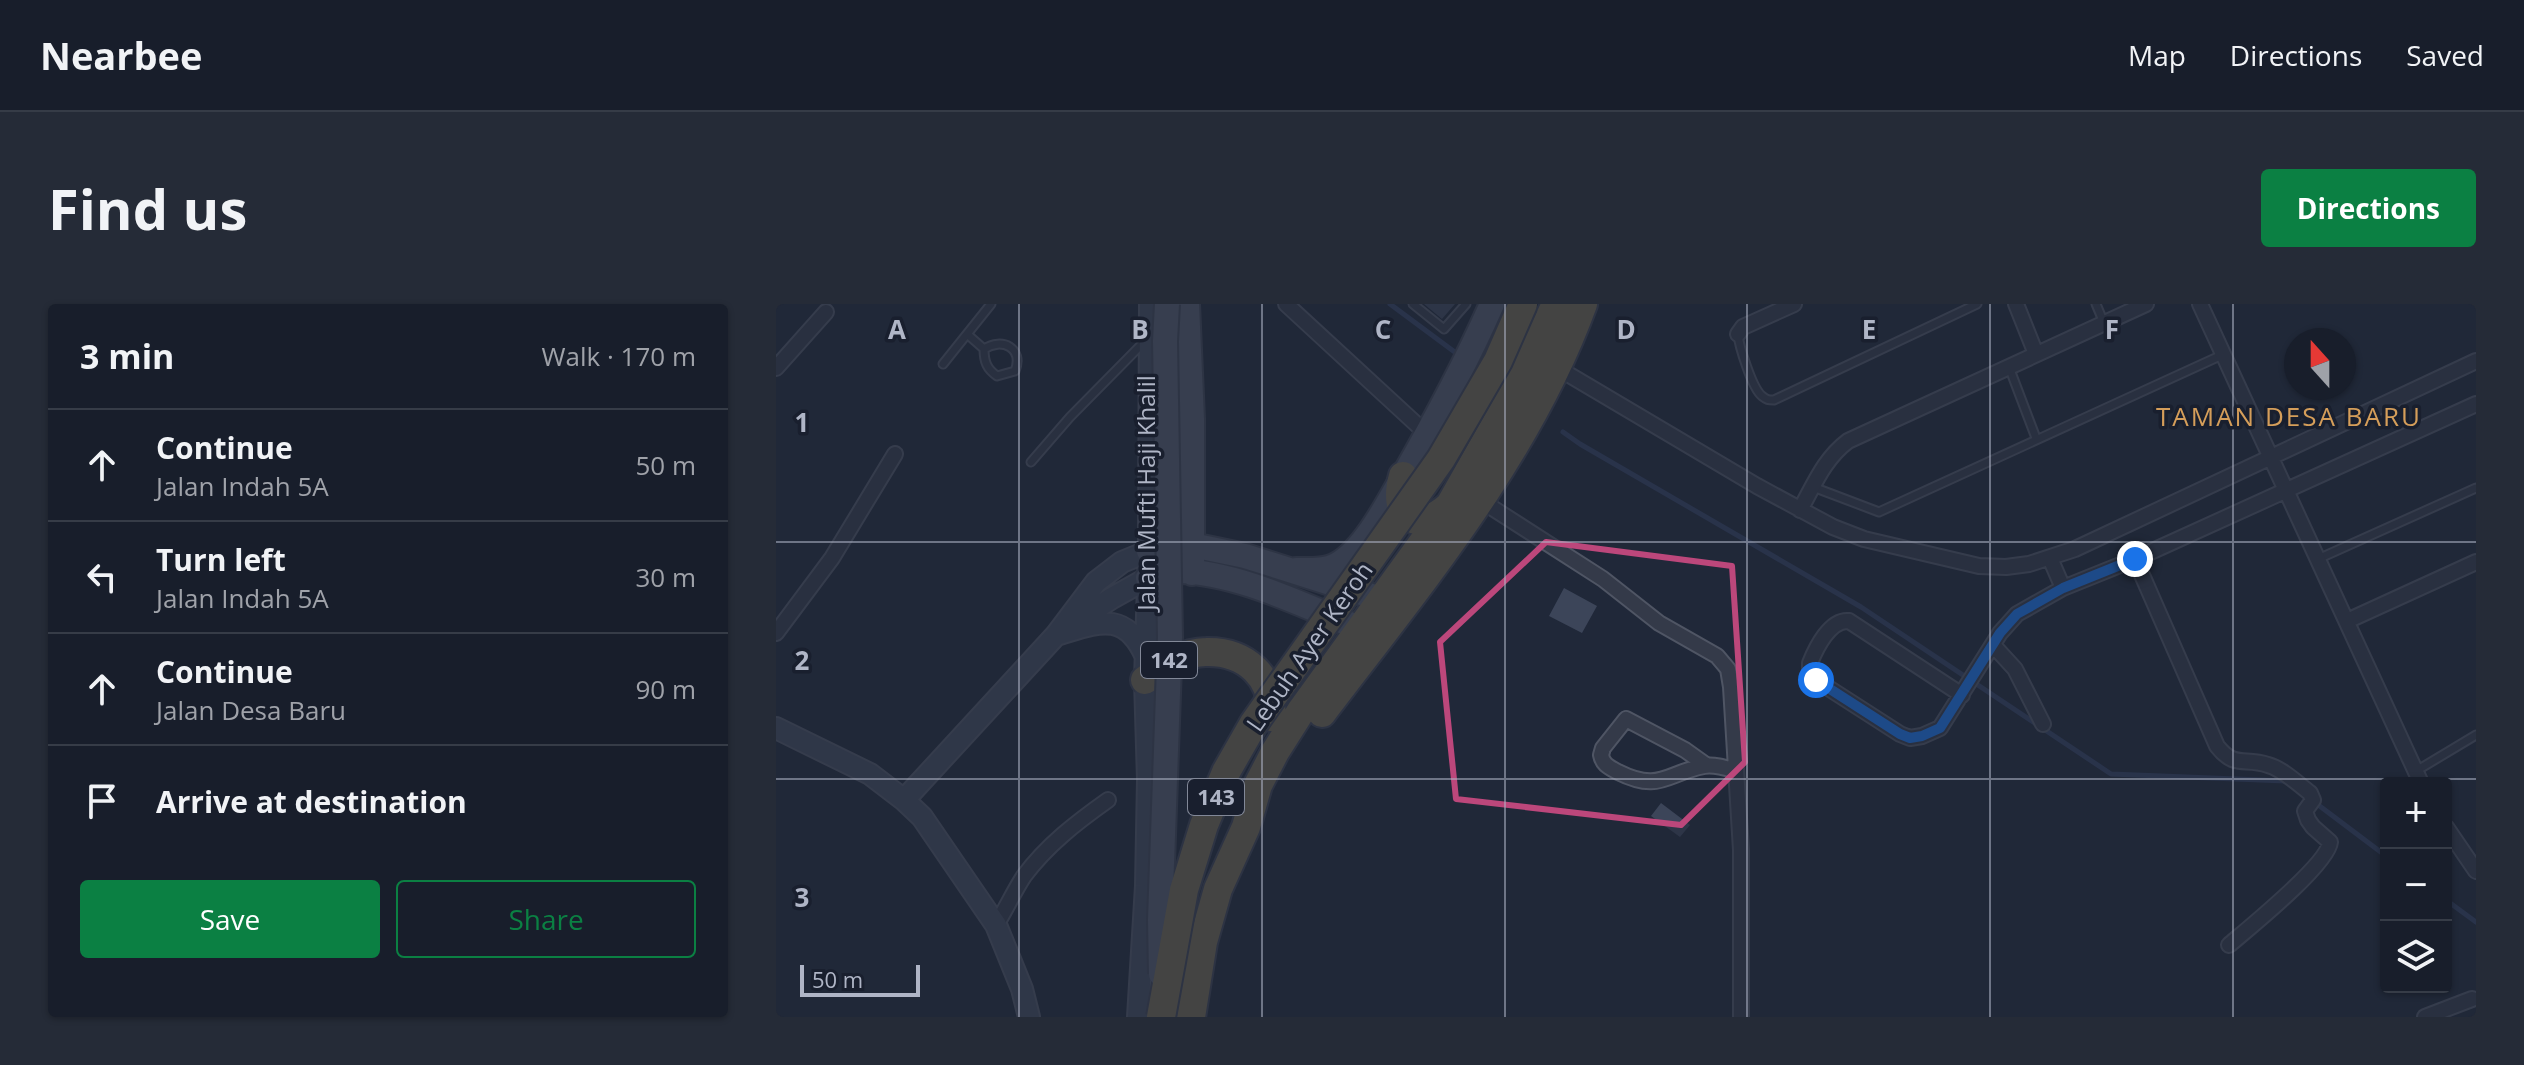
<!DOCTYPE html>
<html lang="en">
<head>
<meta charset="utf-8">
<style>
	body { margin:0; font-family:"Open Sans",sans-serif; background:#252b37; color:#f1f3f6 }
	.controls { position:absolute; right:24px; bottom:24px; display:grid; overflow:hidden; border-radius:8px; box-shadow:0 2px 6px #0004 }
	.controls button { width:72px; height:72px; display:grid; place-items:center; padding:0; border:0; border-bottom:2px solid #363c47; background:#181e2b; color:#f1f3f6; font:40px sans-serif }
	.compass { position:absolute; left:1508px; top:24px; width:72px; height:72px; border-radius:50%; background:#181e2b; box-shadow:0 2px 6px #0004; rotate:339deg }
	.scale { position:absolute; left:24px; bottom:20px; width:120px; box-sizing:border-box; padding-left:8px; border:4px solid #afb5c6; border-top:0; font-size:22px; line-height:28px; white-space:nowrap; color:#afb5c6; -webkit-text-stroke:6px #191f2e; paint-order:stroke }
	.stop { position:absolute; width:24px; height:24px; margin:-18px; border:6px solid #1a73e8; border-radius:50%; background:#fff }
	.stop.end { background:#1a73e8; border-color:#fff; box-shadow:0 2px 8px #0008 }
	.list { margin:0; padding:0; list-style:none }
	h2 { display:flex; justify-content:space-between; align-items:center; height:104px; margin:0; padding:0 32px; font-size:34px }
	h2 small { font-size:26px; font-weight:400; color:#9fa2a9 }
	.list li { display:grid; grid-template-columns:52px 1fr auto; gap:24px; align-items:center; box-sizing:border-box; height:112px; padding:0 32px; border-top:2px solid #363c47 }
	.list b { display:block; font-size:30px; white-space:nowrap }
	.list p { margin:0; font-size:26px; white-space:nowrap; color:#9fa2a9 }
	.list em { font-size:26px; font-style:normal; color:#9fa2a9 }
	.actions { display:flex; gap:16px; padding:24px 32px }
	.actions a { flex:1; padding:18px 0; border:2px solid #0b8043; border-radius:8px; text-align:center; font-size:28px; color:#0b8043 }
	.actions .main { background:#0b8043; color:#fff }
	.icon { flex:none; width:44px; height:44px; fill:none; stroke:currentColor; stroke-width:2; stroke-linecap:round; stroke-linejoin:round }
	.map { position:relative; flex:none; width:1700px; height:713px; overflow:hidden; border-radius:8px }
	header { display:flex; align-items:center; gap:48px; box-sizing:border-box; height:112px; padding:0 40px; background:#181e2b; border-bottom:2px solid #363c47 }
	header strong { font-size:38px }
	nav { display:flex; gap:44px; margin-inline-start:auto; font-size:28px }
	.intro { display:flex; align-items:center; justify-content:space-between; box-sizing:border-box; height:192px; padding:0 48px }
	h1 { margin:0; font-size:56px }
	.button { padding:20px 36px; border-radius:8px; background:#0b8043; color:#fff; font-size:28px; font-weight:700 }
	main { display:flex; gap:48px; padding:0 48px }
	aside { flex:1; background:#181e2b; border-radius:8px; box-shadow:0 2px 6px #0004 }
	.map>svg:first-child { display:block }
</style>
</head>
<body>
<header>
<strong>Nearbee</strong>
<nav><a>Map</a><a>Directions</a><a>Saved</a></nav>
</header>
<div class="intro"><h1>Find us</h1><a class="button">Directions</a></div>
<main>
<aside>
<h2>3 min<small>Walk · 170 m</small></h2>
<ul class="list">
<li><svg class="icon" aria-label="ahead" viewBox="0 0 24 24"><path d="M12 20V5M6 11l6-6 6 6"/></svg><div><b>Continue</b><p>Jalan Indah 5A</p></div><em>50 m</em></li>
<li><svg class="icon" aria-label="left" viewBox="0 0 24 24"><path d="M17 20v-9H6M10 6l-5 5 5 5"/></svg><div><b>Turn left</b><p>Jalan Indah 5A</p></div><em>30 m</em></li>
<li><svg class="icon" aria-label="ahead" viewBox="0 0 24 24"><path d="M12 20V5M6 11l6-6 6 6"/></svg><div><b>Continue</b><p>Jalan Desa Baru</p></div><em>90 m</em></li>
<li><svg class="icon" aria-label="arrive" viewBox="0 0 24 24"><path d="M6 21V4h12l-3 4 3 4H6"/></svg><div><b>Arrive at destination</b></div></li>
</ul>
<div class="actions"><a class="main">Save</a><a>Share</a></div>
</aside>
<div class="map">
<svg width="1700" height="713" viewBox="0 0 1700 713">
	<rect width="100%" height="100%" fill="#202839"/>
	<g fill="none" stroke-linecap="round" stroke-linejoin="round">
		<path stroke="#334161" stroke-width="5" d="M 614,0 L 680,49
			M 787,128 L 804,140 L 1085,303 L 1335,470 L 1510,477
			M 1537,497 L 1610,552
			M 1670,596 L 1700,618"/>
	</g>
	<path fill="#3c4559" d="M 648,0 L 679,0 L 666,15 Z
		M 788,284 L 821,302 L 806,329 L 773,312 Z
		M 885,499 L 914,521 L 904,533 L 875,512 Z"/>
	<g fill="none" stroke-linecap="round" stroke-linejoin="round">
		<g stroke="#4f5564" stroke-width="11">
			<path id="lane" d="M 637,0 L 668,25 L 690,0
				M 1320,0 L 1328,19
				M 191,30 L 208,45 C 208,58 211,65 221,72 L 239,67 C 248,44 226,33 208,45
				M 962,30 C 963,42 976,84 986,92 C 991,96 992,96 998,96 L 1201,0
				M 167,60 L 215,0
				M 1233,63 L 1260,134
				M 255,158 L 294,113 L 369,37
				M 1037,183 L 1103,208 L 1446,51
				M 1542,255 L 1700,184
				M 1640,467 L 1700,431"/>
		</g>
		<g stroke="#4f5564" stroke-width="18">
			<path id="street" d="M 510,0 L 651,130
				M 1240,0 L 1260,50
				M 1424,0 L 1645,479
				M 962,30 L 967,23 L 1018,0
				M 780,63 L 981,182 L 1057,223 L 1088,235 L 1203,262 L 1230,263 L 1253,260 L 1299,245 L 1700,57
				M 0,64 L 50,8
				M 704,196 L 827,275 L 883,319 L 941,352 L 952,365 L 955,383 L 965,546 L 965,713
				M 1024,206 C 1038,181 1048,155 1072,137 L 1370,0
				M 1274,254 L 1287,284
				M 1359,255 L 1441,442 C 1459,465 1468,453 1492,461 C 1507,465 1522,480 1534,489 L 1537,496 L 1529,507 L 1532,516 L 1537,523 L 1554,538 C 1552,560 1473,624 1453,641
				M 1571,317 L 1700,258
				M 0,329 L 56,254 L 119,150
				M 1217,341 L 1239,365 L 1267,420
				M 1186,391 L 1073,317 C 1054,315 1040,344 1034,359 L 1034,366 L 1040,376 L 1124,430 L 1134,434 L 1146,432 L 1164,424 L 1224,329 L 1241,310 L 1287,284 L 1359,255 L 1700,100
				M 930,461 L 909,446 L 850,415 L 827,444 L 825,451 C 827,461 833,463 842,468 C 884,489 890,469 928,462 C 939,460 950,464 960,467
				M 1670,523 L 1700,567
				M 220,621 C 230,605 238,587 248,572 C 271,541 301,518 332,496
				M 1649,713 L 1696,695"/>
		</g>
		<g stroke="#4f5564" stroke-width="24">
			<path id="secondary" d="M 296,320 L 336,294 L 372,274
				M 280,331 C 321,319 349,305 370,353
				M 0,424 L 94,470 L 128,496 L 146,513 L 220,621 L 246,685 L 253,713
				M 128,496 L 280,331 L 320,278 L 346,258 L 373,247
				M 362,713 L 370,582 L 372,476 L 369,376 L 373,247 L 374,0"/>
		</g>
		<g stroke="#3d4353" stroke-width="28">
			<path id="primary" d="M 411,0 L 416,115 L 416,269
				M 373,247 L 398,240 L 416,241 L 469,252 L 605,295
				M 520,266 C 534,266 550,267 562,260 C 589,245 613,197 628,171 C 660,115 690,59 716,0
				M 372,274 C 381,272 392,267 401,267 C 462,268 528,302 583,324"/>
		</g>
		<g stroke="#3c4251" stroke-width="32">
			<path id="highway" d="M 627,172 C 615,214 641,231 674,201
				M 369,376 C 387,363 407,348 430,348 C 470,347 499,374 495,413
				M 546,409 C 643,281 751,153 807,0
				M 415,713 L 427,638 L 442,585 L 470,523 L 482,481 L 499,448 L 525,407 L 674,201 L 739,86 L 780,0"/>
		</g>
		<use href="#lane" stroke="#343a49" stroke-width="7"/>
		<use href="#street" stroke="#343a49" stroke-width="14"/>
		<use href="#secondary" stroke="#42495c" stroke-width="20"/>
		<use href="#primary" stroke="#52596a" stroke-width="24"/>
		<use href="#highway" stroke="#706751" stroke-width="28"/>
		<g stroke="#3d4353" stroke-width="28" stroke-linecap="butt">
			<path id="primary-bridge" d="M 385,670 L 384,616 L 394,333 L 389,37 L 391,0"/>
		</g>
		<g stroke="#3c4251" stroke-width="32" stroke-linecap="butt">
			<path id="highway-bridge" d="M 385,713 L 408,586 L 428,521 L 450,468 L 478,419 L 665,155 L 722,57 L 747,0"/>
		</g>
		<use href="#primary-bridge" stroke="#52596a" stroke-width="24"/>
		<use href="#highway-bridge" stroke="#706751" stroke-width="28"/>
	</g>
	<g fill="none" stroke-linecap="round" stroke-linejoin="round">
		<path stroke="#1a73e8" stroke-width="10" d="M 1040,376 L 1124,430 L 1134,434 L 1146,432 L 1164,424 L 1224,329 L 1241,310 L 1287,284 L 1359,255"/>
	</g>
	<path d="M0 0H1700V713H0ZM 770,238 L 956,262 L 969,458 L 905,521 L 680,495 L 664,338 Z" fill="#202839" fill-opacity=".55" fill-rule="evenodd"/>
	<path fill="none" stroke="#bc477b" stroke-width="6" stroke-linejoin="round" d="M 770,238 L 956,262 L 969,458 L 905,521 L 680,495 L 664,338 Z"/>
	<path fill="none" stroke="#afb5c6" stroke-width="2" stroke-opacity="0.55" d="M 243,0 L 243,713M 486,0 L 486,713M 729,0 L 729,713M 971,0 L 971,713M 1214,0 L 1214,713M 1457,0 L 1457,713M 0,238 L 1700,238M 0,475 L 1700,475"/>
	<g text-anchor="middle" stroke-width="7" stroke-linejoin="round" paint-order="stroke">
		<g fill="#191f2e" stroke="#828898" stroke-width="2">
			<rect x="365" y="338" width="56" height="36" rx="6"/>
			<rect x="412" y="475" width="56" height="36" rx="6"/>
		</g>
		<g font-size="22" font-weight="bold" fill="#afb5c6">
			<text x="393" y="364">142</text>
			<text x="440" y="501">143</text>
		</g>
		<g font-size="24" fill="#afb5c6" stroke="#191f2e">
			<text transform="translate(371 189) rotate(-90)" y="8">Jalan Mufti Haji Khalil</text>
			<text transform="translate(534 343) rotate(-55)" y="8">Lebuh Ayer Keroh</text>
		</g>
		<g font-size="26" letter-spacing="2" fill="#d59e5a" stroke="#191f2e">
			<text x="1513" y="122">TAMAN DESA BARU</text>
		</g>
	</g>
	<g font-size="26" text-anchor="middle" font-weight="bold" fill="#afb5c6" stroke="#191f2e" stroke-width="7" stroke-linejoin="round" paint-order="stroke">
		<text x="121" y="35">A</text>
		<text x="364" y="35">B</text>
		<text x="607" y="35">C</text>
		<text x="850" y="35">D</text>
		<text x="1093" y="35">E</text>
		<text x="1336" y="35">F</text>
		<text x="26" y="128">1</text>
		<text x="26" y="366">2</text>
		<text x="26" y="603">3</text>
	</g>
</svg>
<div class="controls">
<button>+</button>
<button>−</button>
<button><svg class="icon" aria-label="layers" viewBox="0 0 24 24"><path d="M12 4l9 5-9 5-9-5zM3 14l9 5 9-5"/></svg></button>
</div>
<svg class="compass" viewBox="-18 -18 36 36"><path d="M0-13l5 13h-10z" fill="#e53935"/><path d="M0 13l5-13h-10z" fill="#9fa2a9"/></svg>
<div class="scale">50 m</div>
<div class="stop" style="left:1040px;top:376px"></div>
<div class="stop end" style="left:1359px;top:255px"></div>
</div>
</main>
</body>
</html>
